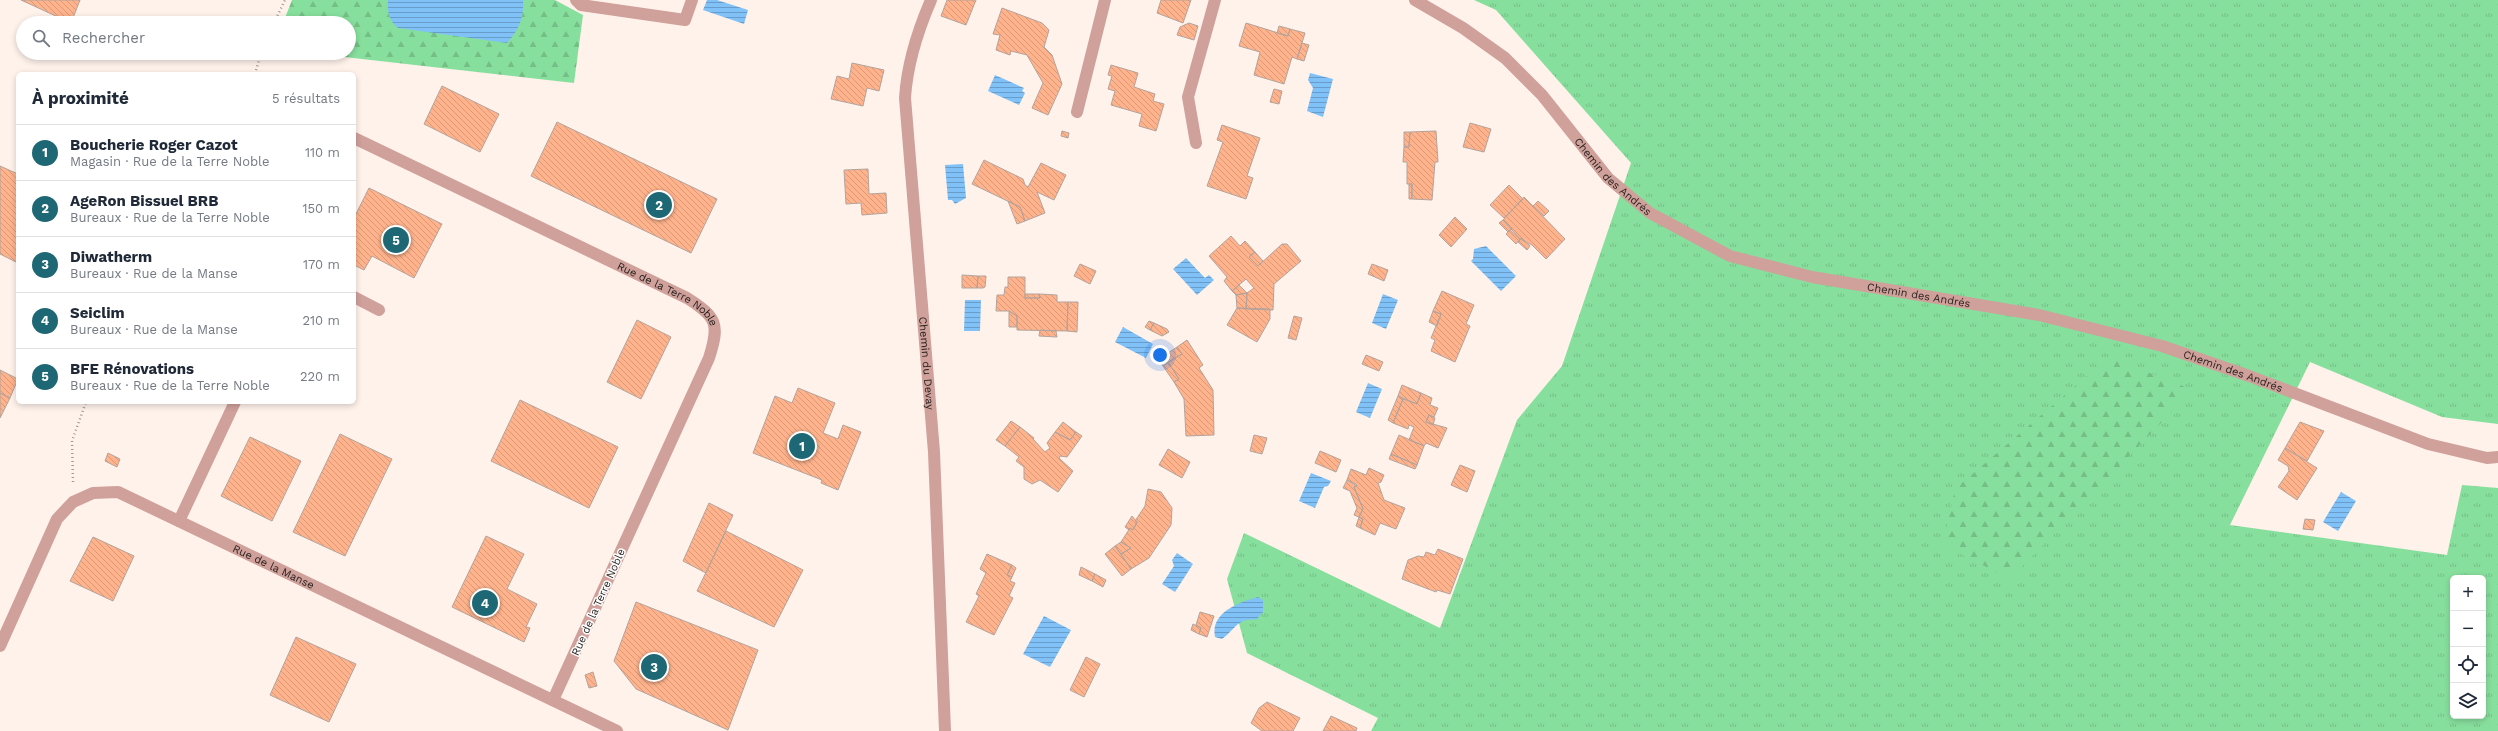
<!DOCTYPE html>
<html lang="fr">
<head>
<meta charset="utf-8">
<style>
	body { margin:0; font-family:"Work Sans",sans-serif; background:#f2f2f3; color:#1f2937 }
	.controls { position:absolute; right:12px; bottom:12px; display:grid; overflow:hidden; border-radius:6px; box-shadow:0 2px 6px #0003 }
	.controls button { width:36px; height:36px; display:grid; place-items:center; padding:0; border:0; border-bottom:1px solid #e0e1e3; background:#fff; color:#1f2937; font:20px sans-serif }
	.you { position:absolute; left:1160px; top:355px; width:14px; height:14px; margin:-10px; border:3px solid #fff; border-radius:50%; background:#1a73e8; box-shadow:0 0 0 6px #1a73e833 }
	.badge { display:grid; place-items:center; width:26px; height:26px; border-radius:50%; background:#1e6774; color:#fff; font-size:13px; font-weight:700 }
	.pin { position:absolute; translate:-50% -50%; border:2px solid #fff; box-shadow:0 1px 4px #0006 }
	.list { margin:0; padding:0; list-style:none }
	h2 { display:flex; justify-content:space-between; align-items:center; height:52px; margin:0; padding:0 16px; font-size:17px }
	h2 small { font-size:13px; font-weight:400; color:#747a83 }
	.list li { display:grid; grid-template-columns:26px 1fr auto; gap:12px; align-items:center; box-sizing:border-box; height:56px; padding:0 16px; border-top:1px solid #e0e1e3 }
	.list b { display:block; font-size:15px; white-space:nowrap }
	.list p { margin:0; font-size:13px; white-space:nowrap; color:#747a83 }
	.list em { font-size:13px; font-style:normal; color:#747a83 }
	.icon { flex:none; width:22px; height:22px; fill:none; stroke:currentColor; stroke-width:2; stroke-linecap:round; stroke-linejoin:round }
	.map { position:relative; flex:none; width:2498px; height:731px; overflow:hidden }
	.search { position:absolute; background:#fff; box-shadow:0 2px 6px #0003; left:16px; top:16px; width:340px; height:44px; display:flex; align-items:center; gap:10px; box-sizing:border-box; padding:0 14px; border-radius:22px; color:#747a83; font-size:15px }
	.panel { position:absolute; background:#fff; box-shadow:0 2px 6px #0003; left:16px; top:72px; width:340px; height:332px; border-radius:6px }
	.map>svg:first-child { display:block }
</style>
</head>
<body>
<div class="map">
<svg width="2498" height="731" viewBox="0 0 2498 731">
	<defs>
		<pattern id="grass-tufts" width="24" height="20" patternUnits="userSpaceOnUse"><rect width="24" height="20" fill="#87df9d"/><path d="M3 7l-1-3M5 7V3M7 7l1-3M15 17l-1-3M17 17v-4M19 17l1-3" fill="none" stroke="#75bf87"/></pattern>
		<pattern id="forest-firs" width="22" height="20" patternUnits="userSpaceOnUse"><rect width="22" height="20" fill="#87df9d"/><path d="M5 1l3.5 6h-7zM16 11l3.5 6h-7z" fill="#75bf87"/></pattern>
		<pattern id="water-rules" width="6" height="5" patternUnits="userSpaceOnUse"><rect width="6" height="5" fill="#80c1f8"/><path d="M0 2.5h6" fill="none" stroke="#699cc8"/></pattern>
		<pattern id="building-back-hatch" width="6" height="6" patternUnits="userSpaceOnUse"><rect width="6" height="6" fill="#feb38c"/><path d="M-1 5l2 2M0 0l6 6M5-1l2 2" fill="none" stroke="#da9a78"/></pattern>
	</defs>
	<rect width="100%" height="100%" fill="#fff2eb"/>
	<path fill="url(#grass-tufts)" fill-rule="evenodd" d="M 1474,0 L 2498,0 L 2498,424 L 2442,417 L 2310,362 L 2230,525 L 2447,555 L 2462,485 L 2498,488 L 2498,731 L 1371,731 L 1378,718 L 1247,653 L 1227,579 L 1244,533 L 1440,628 L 1517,420 L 1562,366 L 1631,163 L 1496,10 ZM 2453,578 L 2483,578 L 2483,716 L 2453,716 Z"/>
	<path fill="url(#forest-firs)" d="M 292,0 L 555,0 L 583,15 L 574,83 L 309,53 L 349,53 L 349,23 L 283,23 Z
		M 2109,357 L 2193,390 L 2010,579 L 1943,545 L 1955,489 Z"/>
	<path fill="url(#water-rules)" d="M 388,0 L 523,0 C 524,18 519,30 507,43 L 398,28 C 389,21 387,11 388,0 Z
		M 707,0 L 717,0 L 748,10 L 744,24 L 703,10 Z
		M 1310,73 L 1333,79 L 1323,117 L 1307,111 L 1313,88 L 1308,80 Z
		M 995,75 L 1024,88 L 1022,91 L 1025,93 L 1019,105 L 988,91 Z
		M 963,164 L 966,198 L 955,204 L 952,200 L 948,200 L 945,165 Z
		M 1486,246 L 1516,276 L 1501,291 L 1471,261 L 1473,259 L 1474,249 Z
		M 1186,258 L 1205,278 L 1209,275 L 1214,280 L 1197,295 L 1173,269 Z
		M 1383,294 L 1398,300 L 1386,329 L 1372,323 Z
		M 965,300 L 981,300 L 980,331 L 964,331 Z
		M 1123,327 L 1153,344 L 1146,358 L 1115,342 Z
		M 1368,383 L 1382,389 L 1370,418 L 1356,412 Z
		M 1311,473 L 1331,481 L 1328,486 L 1324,487 L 1315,508 L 1299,501 Z
		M 2341,492 L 2356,501 L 2338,531 L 2323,522 Z
		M 1177,553 L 1193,564 L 1175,592 L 1162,584 L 1174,566 L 1172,560 Z
		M 1258,597 L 1263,600 L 1263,612 L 1256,620 C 1238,617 1235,630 1222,639 L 1215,637 C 1210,612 1240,602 1258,597 Z
		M 1044,616 L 1071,630 L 1050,667 L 1023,654 Z"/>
	<path fill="url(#building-back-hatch)" stroke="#b3a39c" d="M 21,0 L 80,0 L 71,23 Z
		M 947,0 L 976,0 L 966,25 L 941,16 Z
		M 1161,0 L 1191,0 L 1183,23 L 1157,13 Z
		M 1002,8 L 1042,23 L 1049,30 L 1044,47 L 1052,55 L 1062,84 L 1048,115 L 1032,108 L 1043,83 L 1027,55 L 1011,51 L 1010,55 L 996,50 L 1000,35 L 993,34 Z
		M 1189,23 L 1198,26 L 1194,40 L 1177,35 L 1180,27 Z
		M 1246,23 L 1288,36 L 1290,29 L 1305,33 L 1297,59 L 1292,57 L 1284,84 L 1254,75 L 1260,52 L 1239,46 Z
		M 1279,26 L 1290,29 L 1288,36 L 1277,33 Z
		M 1302,43 L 1309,45 L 1304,61 L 1297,59 Z
		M 852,63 L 884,70 L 879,91 L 867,88 L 863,106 L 831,99 L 837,76 L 849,79 Z
		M 1111,65 L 1138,73 L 1134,87 L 1155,94 L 1153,101 L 1164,104 L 1156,131 L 1139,126 L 1142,114 L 1111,105 L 1115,91 L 1108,89 L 1112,76 L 1108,75 Z
		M 442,86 L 499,114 L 480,152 L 424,124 Z
		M 1274,89 L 1282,91 L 1279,104 L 1270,102 Z
		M 557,122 L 717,199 L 691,253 L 531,176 Z
		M 1470,123 L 1491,129 L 1484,152 L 1463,147 Z
		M 1222,125 L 1260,138 L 1247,176 L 1253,178 L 1246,199 L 1207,186 L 1223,142 L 1217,140 Z
		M 1062,131 L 1069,133 L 1068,138 L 1061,136 Z
		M 1436,131 L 1438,162 L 1435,162 L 1432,200 L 1412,199 L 1412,184 L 1407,184 L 1407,162 L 1403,162 L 1404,147 L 1409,147 L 1410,132 Z
		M 1404,132 L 1410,132 L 1409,147 L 1404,147 Z
		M 984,160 L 1023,179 L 1025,185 L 1028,187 L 1041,163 L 1066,175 L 1054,200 L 1037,192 L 1045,213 L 1025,221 L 1020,207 L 972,184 Z
		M 0,166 L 18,174 L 18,263 L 0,254 Z
		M 868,169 L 869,194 L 886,193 L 887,213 L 862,215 L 861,203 L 846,204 L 844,170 Z
		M 1409,184 L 1412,184 L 1412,199 L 1409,199 Z
		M 1509,185 L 1523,199 L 1504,218 L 1490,205 Z
		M 369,188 L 442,224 L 414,278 L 372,256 L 364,270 L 354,265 L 354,218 Z
		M 1524,197 L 1565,239 L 1546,259 L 1532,245 L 1520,239 L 1503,220 Z
		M 1008,201 L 1020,207 L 1025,221 L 1017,224 Z
		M 1538,201 L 1549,211 L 1544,216 L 1533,206 Z
		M 1455,217 L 1467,229 L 1451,247 L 1439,235 Z
		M 1503,220 L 1512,228 L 1508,232 L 1499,223 Z
		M 1510,230 L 1520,239 L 1516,244 L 1506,234 Z
		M 1231,236 L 1240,246 L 1245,241 L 1255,252 L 1249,257 L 1258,266 L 1282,244 L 1287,244 L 1301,261 L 1274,284 L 1273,310 L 1246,309 L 1247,293 L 1254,288 L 1246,279 L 1232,291 L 1224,281 L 1227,277 L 1209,256 Z
		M 1521,238 L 1530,246 L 1527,250 L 1518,242 Z
		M 1255,252 L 1263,261 L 1258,266 L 1249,257 Z
		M 1080,264 L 1096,271 L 1090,284 L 1074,276 Z
		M 1372,264 L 1388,270 L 1384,281 L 1368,274 Z
		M 962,275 L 978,276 L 977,288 L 962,288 Z
		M 978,276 L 986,276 L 985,287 L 983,288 L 977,288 Z
		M 1008,277 L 1025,277 L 1025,298 L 1040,298 L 1039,294 L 1057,295 L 1057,302 L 1068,302 L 1067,331 L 1017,330 L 1017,316 L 1009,311 L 996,311 L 997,295 L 1004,295 L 1005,287 L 1008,287 Z
		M 1239,285 L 1247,293 L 1236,295 L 1232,291 Z
		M 1442,291 L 1474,305 L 1466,324 L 1470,326 L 1455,362 L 1431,351 L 1435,340 L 1431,338 L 1441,314 L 1433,311 Z
		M 1247,293 L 1246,309 L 1237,308 L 1236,295 Z
		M 1025,294 L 1039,294 L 1040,298 L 1025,298 Z
		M 1068,302 L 1078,302 L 1077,332 L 1067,331 Z
		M 1237,308 L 1270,309 L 1270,319 L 1257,342 L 1227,325 Z
		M 1009,311 L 1017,316 L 1017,327 L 1009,327 Z
		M 1433,311 L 1441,314 L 1437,326 L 1429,322 Z
		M 1294,316 L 1302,318 L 1296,340 L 1288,338 Z
		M 637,320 L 671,337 L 641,399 L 607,382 Z
		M 1149,321 L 1154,323 L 1150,330 L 1145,327 Z
		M 1154,323 L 1167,329 L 1169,332 L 1162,336 L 1150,330 Z
		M 1040,330 L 1056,331 L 1057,337 L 1039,336 Z
		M 1187,340 L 1203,365 L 1199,368 L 1213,390 L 1214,435 L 1186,436 L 1184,399 L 1174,382 L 1179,379 L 1168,362 L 1182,354 L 1177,347 Z
		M 1177,347 L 1182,354 L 1163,366 L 1159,359 Z
		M 1366,355 L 1383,362 L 1379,371 L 1362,364 Z
		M 1168,362 L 1179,379 L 1174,382 L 1163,366 Z
		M 0,370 L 18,379 L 10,398 L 0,393 Z
		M 1402,385 L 1421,393 L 1417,404 L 1398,396 Z
		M 798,388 L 835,403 L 823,433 L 838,439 L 843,425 L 861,432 L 838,490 L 821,483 L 822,480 L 753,453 L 775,396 L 792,403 Z
		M 0,393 L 10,398 L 0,418 Z
		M 1421,393 L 1432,398 L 1430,405 L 1438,408 L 1434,417 L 1429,415 L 1426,422 L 1447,428 L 1438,448 L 1426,443 L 1424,446 L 1409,440 L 1414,427 L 1409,425 L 1408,429 L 1393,423 L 1403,399 L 1417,404 Z
		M 1398,396 L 1403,399 L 1393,423 L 1388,420 Z
		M 520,400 L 618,447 L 589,508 L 491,461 Z
		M 1429,415 L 1435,418 L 1433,425 L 1426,422 Z
		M 1011,421 L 1020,427 L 1005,446 L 996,440 Z
		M 1063,422 L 1076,432 L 1070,440 L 1055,432 Z
		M 2300,422 L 2324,431 L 2307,461 L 2285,448 Z
		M 1020,427 L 1034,438 L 1033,439 L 1045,452 L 1050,448 L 1047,443 L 1055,432 L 1070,440 L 1076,432 L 1082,436 L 1067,457 L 1060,456 L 1059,458 L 1073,471 L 1058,492 L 1040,480 L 1032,484 L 1024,479 L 1024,467 L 1016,461 L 1019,457 L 1005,446 Z
		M 340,434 L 392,459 L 345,556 L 293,532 Z
		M 1254,435 L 1267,438 L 1262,454 L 1250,451 Z
		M 1399,435 L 1424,446 L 1417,465 L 1391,454 Z
		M 250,437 L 301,461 L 272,521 L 221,496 Z
		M 2285,448 L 2317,468 L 2297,500 L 2278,487 L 2289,471 L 2288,466 L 2278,460 Z
		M 1168,449 L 1190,462 L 1182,478 L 1159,465 Z
		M 1320,451 L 1341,460 L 1336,472 L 1315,463 Z
		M 108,453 L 120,459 L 117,467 L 105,461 Z
		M 1391,454 L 1417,465 L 1415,469 L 1389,459 Z
		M 1460,465 L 1475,471 L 1467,492 L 1451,485 Z
		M 1369,468 L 1384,475 L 1381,482 L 1378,483 L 1384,500 L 1405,508 L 1396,529 L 1380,523 L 1375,535 L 1360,528 L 1363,519 L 1359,517 L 1363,509 L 1354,487 L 1357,486 L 1356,484 L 1347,480 L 1351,469 L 1366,475 Z
		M 1347,480 L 1357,486 L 1354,487 L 1363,509 L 1359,517 L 1354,515 L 1357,508 L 1350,491 L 1343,488 Z
		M 1148,489 L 1161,492 L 1172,508 L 1171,525 L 1149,558 L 1131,569 L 1121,554 L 1131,548 L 1121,542 L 1130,528 L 1133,530 L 1137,522 L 1135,521 L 1145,506 Z
		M 709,503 L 733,515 L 706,573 L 683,561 Z
		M 1132,516 L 1137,522 L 1133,530 L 1130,528 L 1129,530 L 1125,527 Z
		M 1359,517 L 1363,519 L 1360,528 L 1356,526 Z
		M 2305,519 L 2315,520 L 2313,530 L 2303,529 Z
		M 726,531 L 803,570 L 774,627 L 697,591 Z
		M 486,536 L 524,554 L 507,589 L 537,604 L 526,627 L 530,628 L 524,642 L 452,607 Z
		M 93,537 L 134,556 L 113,601 L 70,581 Z
		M 1121,542 L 1131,548 L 1121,554 L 1115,546 Z
		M 1115,546 L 1131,569 L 1122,576 L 1105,554 Z
		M 1438,549 L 1463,559 L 1450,594 L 1437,590 L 1436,592 L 1402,579 L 1408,560 L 1418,556 L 1424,557 L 1426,552 L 1435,555 Z
		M 987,554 L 1012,565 L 1007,575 L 1012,577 L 1010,581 L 1015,583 L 1009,596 L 1013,598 L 994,635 L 966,622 L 979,596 L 976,594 L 986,573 L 980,569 Z
		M 1012,565 L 1016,568 L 1012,577 L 1007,575 Z
		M 1081,567 L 1095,574 L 1092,581 L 1079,575 Z
		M 1095,574 L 1106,580 L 1103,587 L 1092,581 Z
		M 636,602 L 758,650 L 728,730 L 636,689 L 614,661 Z
		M 1200,612 L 1214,616 L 1207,637 L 1199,634 L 1201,628 L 1196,625 Z
		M 1193,624 L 1201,628 L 1199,634 L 1191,630 Z
		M 296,637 L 356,664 L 329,722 L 270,695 Z
		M 1086,657 L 1100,664 L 1084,697 L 1070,690 Z
		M 593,672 L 597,686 L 589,688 L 585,675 Z
		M 1267,702 L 1300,718 L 1293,731 L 1262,731 L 1251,723 L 1259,708 Z
		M 1331,716 L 1357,728 L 1356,731 L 1323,731 Z"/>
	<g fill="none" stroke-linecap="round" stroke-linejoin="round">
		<path stroke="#a39993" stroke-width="2.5" stroke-dasharray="1 3" stroke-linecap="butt" d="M 274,23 L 285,0
			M 255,74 L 261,53
			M 73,482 L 72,441 L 86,402"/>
		<g stroke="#d0a09b" stroke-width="12">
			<path d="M 576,0 L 581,5 L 685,20 L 692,0"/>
			<path id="s1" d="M 931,0 C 918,30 907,66 905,98 L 934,452 L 945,731"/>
			<path id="s2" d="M 1415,0 L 1463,28 L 1505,58 L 1542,95 L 1608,178 L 1650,213 L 1730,256 L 1812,277 L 2039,315 L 2162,346 L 2252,377 L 2428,444 L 2487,458 L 2498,457"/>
			<path d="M 1077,112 L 1105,0"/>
			<path id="s3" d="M 354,138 L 687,298 C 717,317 720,324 709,358 L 553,700"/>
			<path d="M 1196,143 L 1188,97 L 1215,0"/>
			<path d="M 354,297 L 379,310"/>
			<path d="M 179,521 L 235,402"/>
			<path id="s4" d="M 0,646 L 57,519 L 73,502 L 93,493 L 118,492 L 617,731"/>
		</g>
	</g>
	<g text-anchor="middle" stroke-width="3" stroke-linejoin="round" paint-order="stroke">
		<g font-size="11" fill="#28221f" stroke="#fff">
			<text dy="4" stroke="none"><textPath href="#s2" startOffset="268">Chemin des Andrés</textPath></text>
			<text dy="4" stroke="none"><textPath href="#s2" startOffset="604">Chemin des Andrés</textPath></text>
			<text dy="4" stroke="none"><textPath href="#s3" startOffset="351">Rue de la Terre Noble</textPath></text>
			<text dy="4" stroke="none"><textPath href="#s1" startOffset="368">Chemin du Devay</textPath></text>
			<text dy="4" stroke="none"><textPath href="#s2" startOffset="928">Chemin des Andrés</textPath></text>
			<text dy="4" stroke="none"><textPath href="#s4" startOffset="382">Rue de la Manse</textPath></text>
			<text transform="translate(598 602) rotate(-66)" y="4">Rue de la Terre Noble</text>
		</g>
	</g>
</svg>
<div class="controls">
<button>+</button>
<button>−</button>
<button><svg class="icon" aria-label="locate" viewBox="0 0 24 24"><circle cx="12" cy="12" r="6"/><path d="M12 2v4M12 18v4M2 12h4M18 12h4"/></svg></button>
<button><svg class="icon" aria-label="layers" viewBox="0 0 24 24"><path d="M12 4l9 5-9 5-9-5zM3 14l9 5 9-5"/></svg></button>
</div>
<div class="you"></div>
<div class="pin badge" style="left:802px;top:446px">1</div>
<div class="pin badge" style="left:659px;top:205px">2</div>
<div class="pin badge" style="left:654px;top:667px">3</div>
<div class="pin badge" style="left:485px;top:603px">4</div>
<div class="pin badge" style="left:396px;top:240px">5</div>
<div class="search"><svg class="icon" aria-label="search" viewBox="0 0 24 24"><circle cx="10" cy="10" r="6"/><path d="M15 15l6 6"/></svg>Rechercher</div>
<section class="panel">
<h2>À proximité<small>5 résultats</small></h2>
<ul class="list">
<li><span class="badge">1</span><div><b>Boucherie Roger Cazot</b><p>Magasin · Rue de la Terre Noble</p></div><em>110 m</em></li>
<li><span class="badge">2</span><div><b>AgeRon Bissuel BRB</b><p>Bureaux · Rue de la Terre Noble</p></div><em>150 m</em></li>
<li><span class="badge">3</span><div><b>Diwatherm</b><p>Bureaux · Rue de la Manse</p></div><em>170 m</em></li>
<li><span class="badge">4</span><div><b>Seiclim</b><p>Bureaux · Rue de la Manse</p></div><em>210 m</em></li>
<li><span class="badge">5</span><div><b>BFE Rénovations</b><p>Bureaux · Rue de la Terre Noble</p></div><em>220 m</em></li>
</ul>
</section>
</div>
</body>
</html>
